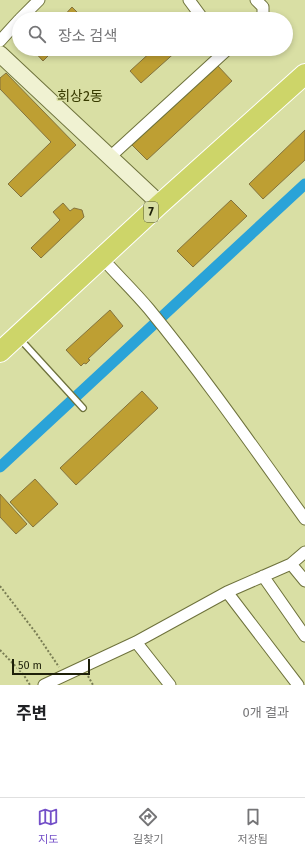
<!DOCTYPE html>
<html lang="ko">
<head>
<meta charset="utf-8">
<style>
	body { margin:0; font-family:"Fira Sans","Noto Sans KR",sans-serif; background:#f6f6f6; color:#202124 }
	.scale { position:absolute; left:12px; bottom:10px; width:78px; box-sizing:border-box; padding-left:4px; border:2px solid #1e2009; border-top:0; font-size:11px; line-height:14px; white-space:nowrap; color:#1e2009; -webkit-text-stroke:3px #d9dfa4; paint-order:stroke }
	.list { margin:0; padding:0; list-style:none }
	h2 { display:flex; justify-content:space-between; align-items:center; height:52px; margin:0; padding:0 16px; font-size:17px }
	h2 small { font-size:13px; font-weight:400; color:#757577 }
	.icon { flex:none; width:22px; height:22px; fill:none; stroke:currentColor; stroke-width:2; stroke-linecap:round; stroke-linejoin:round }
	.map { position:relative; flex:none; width:305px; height:685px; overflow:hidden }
	.search { position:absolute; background:#fff; box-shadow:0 2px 6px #0003; left:12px; right:12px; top:12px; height:44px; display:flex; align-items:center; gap:10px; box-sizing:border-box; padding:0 14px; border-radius:22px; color:#757577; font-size:15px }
	.sheet { height:112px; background:#fff }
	nav { display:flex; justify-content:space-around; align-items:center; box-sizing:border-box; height:56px; border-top:1px solid #e0e0e0; background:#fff; font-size:11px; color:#757577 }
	nav a { display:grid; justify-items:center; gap:2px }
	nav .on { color:#734fc8 }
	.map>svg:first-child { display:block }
</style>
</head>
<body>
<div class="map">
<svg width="305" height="685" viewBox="0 0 305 685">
	<rect width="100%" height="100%" fill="#d9dfa4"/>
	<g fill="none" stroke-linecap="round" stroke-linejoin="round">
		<path stroke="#2aa3d8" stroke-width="11" d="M 0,467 L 305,184"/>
	</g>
	<path fill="#be9f33" stroke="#84733d" d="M 72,7 L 84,19 L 61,19 Z
		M 32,49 L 55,49 L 43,61 Z
		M 154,49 L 179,49 L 141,83 L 130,71 Z
		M 218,66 L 232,81 L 147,160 L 132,145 Z
		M 6,73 L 76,145 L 21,197 L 8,184 L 51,142 L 0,89 L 0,78 Z
		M 305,130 L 305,160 L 263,199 L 249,184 Z
		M 231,200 L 247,216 L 193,267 L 177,251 Z
		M 63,203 L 70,211 L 74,208 L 82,210 L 84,217 L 41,258 L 31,248 L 60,220 L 53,212 Z
		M 110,310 L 123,326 L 88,359 L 90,360 L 86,364 L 84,363 L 81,366 L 66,350 Z
		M 142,391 L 158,408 L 76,485 L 60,468 Z
		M 35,479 L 58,504 L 33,527 L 10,502 Z
		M 0,494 L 27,524 L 16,534 L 0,517 Z"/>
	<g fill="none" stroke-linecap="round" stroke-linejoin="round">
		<g stroke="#6e723c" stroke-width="8">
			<path id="lane" d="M 20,339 L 83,408"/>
		</g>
		<g stroke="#6e723c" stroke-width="13">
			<path id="street" d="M 189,0 L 203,19
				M 256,0 L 263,7 L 263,19
				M 20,19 L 39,0
				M 0,41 L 19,20
				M 111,156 L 228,49
				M 102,258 C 117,275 134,291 149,309 C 204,376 254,448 305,519
				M 291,564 L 305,581
				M 263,576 L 305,636
				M 227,592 L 298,685
				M 136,642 L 170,685
				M 44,685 L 136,642 L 227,592 L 291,564 L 305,552"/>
		</g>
		<g stroke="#6e723c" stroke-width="18">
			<path id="secondary" d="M 0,54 L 160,204"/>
		</g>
		<g stroke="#fff" stroke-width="22">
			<path id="highway" d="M 0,352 L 160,204 L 305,74"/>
		</g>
		<path stroke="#797d54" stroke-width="2" stroke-dasharray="2 2" stroke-linecap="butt" d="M 0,586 L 36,633 L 59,667
			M 0,650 L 23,674 L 30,685
			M 88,676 L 93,685"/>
		<use href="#lane" stroke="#fff" stroke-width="5.5"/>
		<use href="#street" stroke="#fff" stroke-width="11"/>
		<use href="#secondary" stroke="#f0f2d2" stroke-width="16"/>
		<use href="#highway" stroke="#cdd569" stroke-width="20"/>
	</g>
	<g text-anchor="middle" stroke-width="3" stroke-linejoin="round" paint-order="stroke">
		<rect fill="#d9dfa4" stroke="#565938" stroke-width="1" x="144" y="202" width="14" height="20" rx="3"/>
		<g font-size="12" font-weight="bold" fill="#1e2009">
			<text x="151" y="216">7</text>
		</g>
		<g font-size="14" fill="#373a00" stroke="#d9dfa4">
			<text x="80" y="101">회상2동</text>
		</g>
	</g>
</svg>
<div class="scale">50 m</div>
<div class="search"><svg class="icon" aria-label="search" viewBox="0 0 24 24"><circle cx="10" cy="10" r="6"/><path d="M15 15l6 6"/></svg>장소 검색</div>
</div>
<section class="sheet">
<h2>주변<small>0개 결과</small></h2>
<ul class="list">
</ul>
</section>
<nav>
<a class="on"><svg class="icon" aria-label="map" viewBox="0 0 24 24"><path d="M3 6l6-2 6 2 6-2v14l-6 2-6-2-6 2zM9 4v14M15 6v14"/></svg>지도</a>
<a><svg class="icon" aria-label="directions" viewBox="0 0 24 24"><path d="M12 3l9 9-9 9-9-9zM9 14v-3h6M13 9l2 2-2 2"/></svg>길찾기</a>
<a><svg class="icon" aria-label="saved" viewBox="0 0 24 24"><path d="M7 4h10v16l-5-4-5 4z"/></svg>저장됨</a>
</nav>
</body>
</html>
